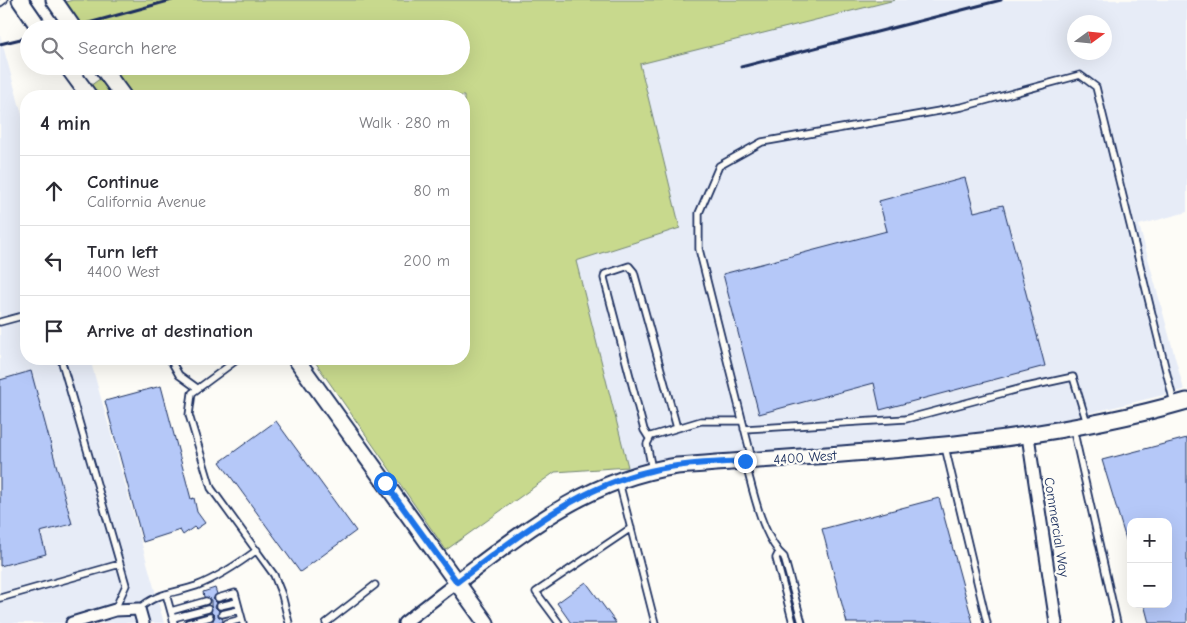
<!DOCTYPE html>
<html lang="en">
<head>
<meta charset="utf-8">
<style>
	body { margin:0; font-family:"Comic Neue",sans-serif; background:#f7f7f7; color:#2b2b33 }
	.controls { position:absolute; right:15px; bottom:15px; display:grid; overflow:hidden; border-radius:10px; box-shadow:0 5px 20px #0002 }
	.controls button { width:45px; height:45px; display:grid; place-items:center; padding:0; border:0; border-bottom:1px solid #e1e1e2; background:#fff; color:#2b2b33; font:25px sans-serif }
	.compass { position:absolute; left:1067px; top:15px; width:45px; height:45px; border-radius:50%; background:#fff; box-shadow:0 5px 20px #0002; rotate:75deg }
	.stop { position:absolute; width:15px; height:15px; margin:-11px; border:4px solid #1a73e8; border-radius:50%; background:#fff }
	.stop.end { background:#1a73e8; border-color:#fff; box-shadow:0 1px 5px #0008 }
	.list { margin:0; padding:0; list-style:none }
	h2 { display:flex; justify-content:space-between; align-items:center; height:65px; margin:0; padding:0 20px; font-size:21px }
	h2 small { font-size:16px; font-weight:400; color:#7c7c81 }
	.list li { display:grid; grid-template-columns:32px 1fr auto; gap:15px; align-items:center; box-sizing:border-box; height:70px; padding:0 20px; border-top:1px solid #e1e1e2 }
	.list b { display:block; font-size:19px; white-space:nowrap }
	.list p { margin:0; font-size:16px; white-space:nowrap; color:#7c7c81 }
	.list em { font-size:16px; font-style:normal; color:#7c7c81 }
	.icon { flex:none; width:28px; height:28px; fill:none; stroke:currentColor; stroke-width:2; stroke-linecap:round; stroke-linejoin:round }
	.map { position:relative; flex:none; width:1187px; height:623px; overflow:hidden }
	.search { position:absolute; background:#fff; box-shadow:0 5px 20px #0002; left:20px; top:20px; width:450px; height:55px; display:flex; align-items:center; gap:12px; box-sizing:border-box; padding:0 18px; border-radius:28px; color:#7c7c81; font-size:19px }
	.panel { position:absolute; background:#fff; box-shadow:0 5px 20px #0002; left:20px; top:90px; width:450px; height:275px; border-radius:20px }
	.map>svg:first-child { display:block }
</style>
</head>
<body>
<div class="map">
<svg width="1187" height="623" viewBox="0 0 1187 623">
	<rect width="100%" height="100%" fill="#fdfcf7"/>
	<filter id="ink" filterUnits="userSpaceOnUse"><feTurbulence type="fractalNoise" baseFrequency=".02" numOctaves="2"/><feDisplacementMap in="SourceGraphic" scale="10" xChannelSelector="R" yChannelSelector="G"/><feConvolveMatrix kernelMatrix="1 2 1 2 8 2 1 2 1" color-interpolation-filters="sRGB"/></filter>
	<g filter="url(#ink)">
		<path fill="#e7ecf7" fill-rule="evenodd" d="M 895,0 L 1187,0 L 1187,212 L 1139,225 L 1184,390 L 1037,426 L 969,437 L 876,446 L 686,457 L 628,467 L 576,261 L 680,228 L 639,64 ZM 1074,22 L 1104,22 L 1104,52 L 1074,52 Z
			M 0,35 L 26,129 L 26,359 L 90,359 L 164,623 L 0,623 Z"/>
		<path fill="#c8d98d" stroke="#728476" d="M 73,0 L 895,0 L 640,64 L 680,228 L 576,261 L 628,467 L 555,472 L 446,550 L 313,359 L 464,359 L 464,96 L 130,96 L 109,66 L 461,66 L 461,29 L 83,29 L 65,2 Z
			M 101,78 L 114,96 L 97,96 L 90,86 Z"/>
		<path fill="#b5c8f8" stroke="#1b2f5e" d="M 965,178 L 974,212 L 1003,205 L 1045,366 L 880,410 L 874,383 L 759,414 L 723,274 L 887,231 L 879,201 Z
			M 31,371 L 72,524 L 40,532 L 46,554 L 0,566 L 0,380 Z
			M 161,386 L 191,499 L 194,498 L 197,512 L 205,523 L 196,529 L 194,527 L 183,535 L 180,530 L 143,542 L 105,401 Z
			M 276,421 L 356,531 L 300,572 L 220,462 Z
			M 1187,438 L 1187,623 L 1149,623 L 1144,604 L 1168,604 L 1168,522 L 1131,522 L 1131,546 L 1128,546 L 1102,460 Z
			M 939,498 L 973,623 L 847,623 L 822,529 Z
			M 586,582 L 616,623 L 571,623 L 557,603 Z
			M 215,588 L 217,594 L 213,599 L 217,603 L 215,607 L 219,611 L 218,616 L 223,619 L 222,623 L 212,623 L 215,616 L 211,612 L 211,600 L 204,597 L 203,592 Z"/>
		<g fill="none" stroke-linecap="round" stroke-linejoin="round">
			<g stroke="#1b2f5e" stroke-width="9">
				<path id="lane" d="M 0,3 L 4,0
					M 0,322 L 26,315
					M 61,359 L 120,564
					M 170,359 L 179,375 L 197,388
					M 238,359 L 192,393 L 189,415 L 211,488 L 274,575 L 282,595 L 289,623
					M 1073,428 L 1117,623
					M 744,429 L 906,419 L 1022,388 L 1073,377 L 1087,423
					M 649,438 L 644,430 L 604,278 L 605,274 L 629,266 L 634,272 L 677,428
					M 945,447 L 987,623
					M 752,459 L 699,249 L 699,213 L 719,166 L 762,142 L 962,107 L 1080,75 L 1096,87 L 1174,403
					M 745,461 C 753,490 760,528 779,552
					M 652,470 L 647,444 L 651,436 L 701,421 L 742,421
					M 619,482 L 655,623
					M 166,594 L 174,623
					M 0,598 L 120,564 L 126,585 L 115,609
					M 218,598 L 235,593 L 243,623
					M 220,606 L 237,602
					M 139,609 C 155,593 176,593 196,586 C 219,577 237,565 257,550
					M 171,611 L 206,601
					M 222,614 L 239,610
					M 173,618 L 208,609
					M 188,623 L 210,617
					M 227,623 L 242,619
					M 326,623 L 375,585
					M 559,623 L 536,592 L 631,528
					M 793,623 L 776,558 L 779,552 L 784,557 L 802,623"/>
			</g>
			<g stroke="#1b2f5e" stroke-width="15">
				<path id="street" d="M 1028,436 L 1056,623
					M 72,623 L 115,610 L 139,609 L 143,623
					M 404,623 L 457,582"/>
			</g>
			<g stroke="#1b2f5e" stroke-width="19">
				<path id="secondary" d="M 20,0 L 40,29
					M 54,0 L 74,29
					M 67,66 L 89,96
					M 101,66 L 123,96
					M 296,359 L 486,623
					M 457,582 C 526,530 588,479 677,466 C 849,452 1020,449 1187,401"/>
			</g>
			<use href="#lane" stroke="#fdfcf7" stroke-width="5.5"/>
			<use href="#street" stroke="#fdfcf7" stroke-width="11"/>
			<use href="#secondary" stroke="#fdfcf7" stroke-width="15"/>
			<path stroke="#1b2f5e" stroke-width="3" d="M 67,29 L 172,0
				M 0,44 L 29,37
				M 741,67 L 1001,0"/>
		</g>
	</g>
	<g fill="none" stroke-linecap="round" stroke-linejoin="round" filter="url(#ink)">
		<path stroke="#1a73e8" stroke-width="6" d="M 385,483 L 457,582 C 517,537 575,488 650,471 C 681,463 714,463 745,461"/>
	</g>
	<g text-anchor="middle" stroke-width="4.5" stroke-linejoin="round" paint-order="stroke">
		<g font-size="14" fill="#1b2f5e" stroke="#fdfcf7">
			<text transform="translate(805 457) rotate(-4)" y="5">4400 West</text>
			<text transform="translate(1057 527) rotate(81)" y="5">Commercial Way</text>
		</g>
	</g>
</svg>
<div class="controls">
<button>+</button>
<button>−</button>
</div>
<svg class="compass" viewBox="-18 -18 36 36"><path d="M0-13l5 13h-10z" fill="#e53935"/><path d="M0 13l5-13h-10z" fill="#7c7c81"/></svg>
<div class="stop" style="left:385px;top:483px"></div>
<div class="stop end" style="left:745px;top:461px"></div>
<div class="search"><svg class="icon" aria-label="search" viewBox="0 0 24 24"><circle cx="10" cy="10" r="6"/><path d="M15 15l6 6"/></svg>Search here</div>
<section class="panel">
<h2>4 min<small>Walk · 280 m</small></h2>
<ul class="list">
<li><svg class="icon" aria-label="ahead" viewBox="0 0 24 24"><path d="M12 20V5M6 11l6-6 6 6"/></svg><div><b>Continue</b><p>California Avenue</p></div><em>80 m</em></li>
<li><svg class="icon" aria-label="left" viewBox="0 0 24 24"><path d="M17 20v-9H6M10 6l-5 5 5 5"/></svg><div><b>Turn left</b><p>4400 West</p></div><em>200 m</em></li>
<li><svg class="icon" aria-label="arrive" viewBox="0 0 24 24"><path d="M6 21V4h12l-3 4 3 4H6"/></svg><div><b>Arrive at destination</b></div></li>
</ul>
</section>
</div>
</body>
</html>
